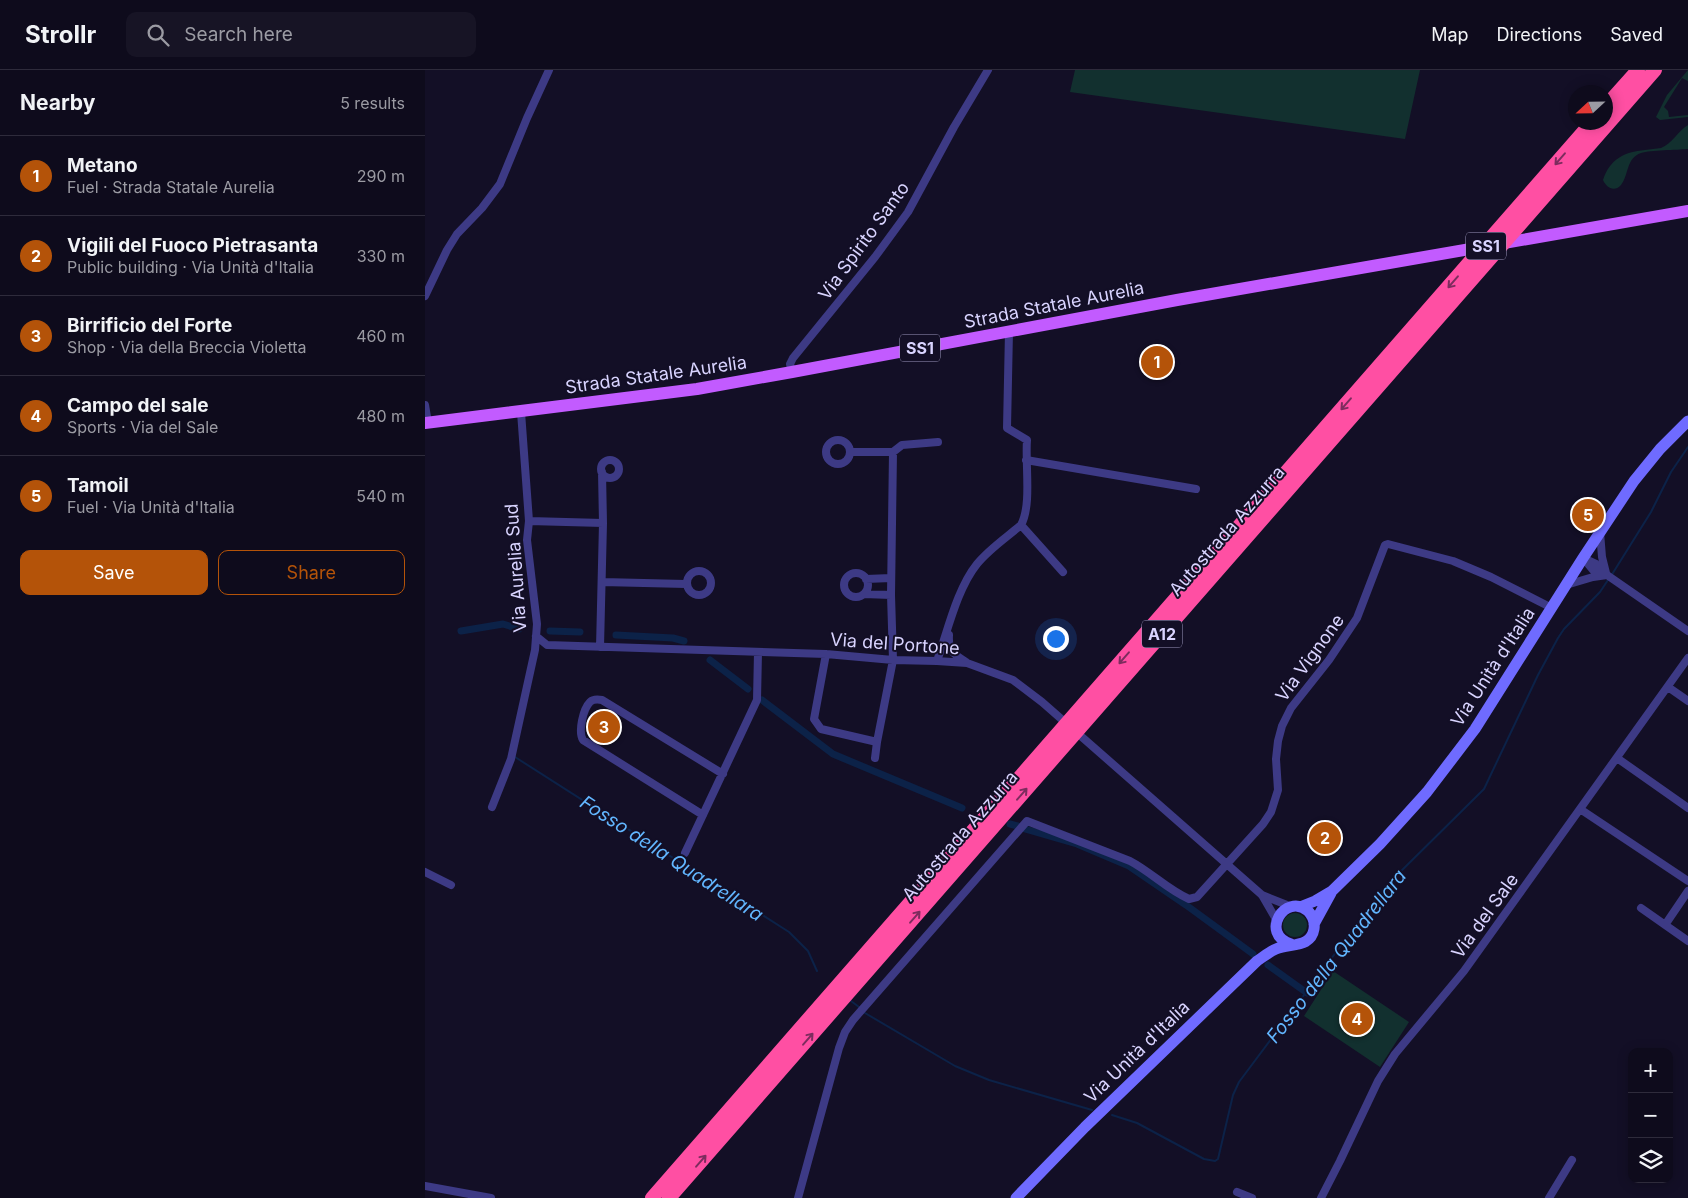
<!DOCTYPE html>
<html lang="en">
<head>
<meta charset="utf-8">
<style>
	body { margin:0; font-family:Inter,sans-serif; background:#171425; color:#f1f3f6 }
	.controls { position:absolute; right:15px; bottom:15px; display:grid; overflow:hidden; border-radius:10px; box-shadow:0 2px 12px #0003 }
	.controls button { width:45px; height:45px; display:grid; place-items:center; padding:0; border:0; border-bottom:1px solid #2e2b3b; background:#0e0b1c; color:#f1f3f6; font:25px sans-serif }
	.compass { position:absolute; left:1143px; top:15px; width:45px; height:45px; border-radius:50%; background:#0e0b1c; box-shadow:0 2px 12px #0003; rotate:248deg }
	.you { position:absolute; left:630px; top:568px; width:18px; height:18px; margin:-12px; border:4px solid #fff; border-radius:50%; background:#1a73e8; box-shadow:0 0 0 8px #1a73e833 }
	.badge { display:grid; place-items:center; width:32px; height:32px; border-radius:50%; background:#b45309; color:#fff; font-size:16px; font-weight:700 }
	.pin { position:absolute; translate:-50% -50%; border:2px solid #fff; box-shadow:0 1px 5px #0006 }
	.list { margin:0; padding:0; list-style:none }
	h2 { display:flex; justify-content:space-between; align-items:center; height:65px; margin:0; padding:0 20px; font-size:21px }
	h2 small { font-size:16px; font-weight:400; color:#9b9ba3 }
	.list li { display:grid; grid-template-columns:32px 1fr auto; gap:15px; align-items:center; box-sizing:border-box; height:80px; padding:0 20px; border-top:1px solid #2e2b3b }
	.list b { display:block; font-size:19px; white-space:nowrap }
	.list p { margin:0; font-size:16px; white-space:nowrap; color:#9b9ba3 }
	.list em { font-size:16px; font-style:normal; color:#9b9ba3 }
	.actions { display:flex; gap:10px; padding:15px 20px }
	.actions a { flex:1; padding:11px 0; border:1px solid #b45309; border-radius:10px; text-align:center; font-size:18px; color:#b45309 }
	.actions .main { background:#b45309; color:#fff }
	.icon { flex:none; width:28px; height:28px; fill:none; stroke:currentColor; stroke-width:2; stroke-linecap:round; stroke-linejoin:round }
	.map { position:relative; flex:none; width:1263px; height:1128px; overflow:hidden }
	header { display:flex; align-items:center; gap:30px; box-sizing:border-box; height:70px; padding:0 25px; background:#0e0b1c; border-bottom:1px solid #2e2b3b }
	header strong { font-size:24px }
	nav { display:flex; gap:28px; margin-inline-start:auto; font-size:18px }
	.search { width:350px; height:45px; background:#171425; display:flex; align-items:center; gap:12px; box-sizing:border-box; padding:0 18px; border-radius:10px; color:#9b9ba3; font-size:19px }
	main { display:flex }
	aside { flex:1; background:#0e0b1c }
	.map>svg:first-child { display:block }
</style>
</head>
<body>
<header>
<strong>Strollr</strong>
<div class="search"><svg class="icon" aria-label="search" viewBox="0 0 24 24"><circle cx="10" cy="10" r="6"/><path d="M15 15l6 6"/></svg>Search here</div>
<nav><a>Map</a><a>Directions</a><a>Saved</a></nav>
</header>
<main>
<aside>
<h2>Nearby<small>5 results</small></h2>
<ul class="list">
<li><span class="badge">1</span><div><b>Metano</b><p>Fuel · Strada Statale Aurelia</p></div><em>290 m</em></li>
<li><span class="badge">2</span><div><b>Vigili del Fuoco Pietrasanta</b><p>Public building · Via Unità d'Italia</p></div><em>330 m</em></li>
<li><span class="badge">3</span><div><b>Birrificio del Forte</b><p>Shop · Via della Breccia Violetta</p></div><em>460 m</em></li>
<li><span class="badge">4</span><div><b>Campo del sale</b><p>Sports · Via del Sale</p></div><em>480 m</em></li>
<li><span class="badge">5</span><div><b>Tamoil</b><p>Fuel · Via Unità d'Italia</p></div><em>540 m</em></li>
</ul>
<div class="actions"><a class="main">Save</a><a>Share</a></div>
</aside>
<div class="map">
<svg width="1263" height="1128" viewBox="0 0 1263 1128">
	<rect width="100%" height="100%" fill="#130f26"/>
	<path fill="#12302f" d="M 650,0 L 995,0 L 980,69 L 645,22 Z
		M 1263,0 L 1263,11 L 1257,8 L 1239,37 L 1243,41 L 1244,47 L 1263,45 L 1263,47 L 1235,50 L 1231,47 L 1242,25 Z
		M 1263,55 L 1263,79 C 1251,80 1226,80 1216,83 C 1201,88 1204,105 1196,115 C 1189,123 1181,117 1178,110 C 1185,89 1199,82 1220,80 C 1225,79 1231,79 1236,78 C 1247,74 1253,61 1263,55 Z
		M858 855a12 12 0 1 1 24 0a12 12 0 1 1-24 0Z
		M 908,901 L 984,952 L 955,997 L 879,946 Z"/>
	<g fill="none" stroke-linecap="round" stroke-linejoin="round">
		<path stroke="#0c2248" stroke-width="2" d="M 1186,506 L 1226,442 L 1246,402 L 1263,377
			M 90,687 L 364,862 L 383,881 L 392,901
			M 426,931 L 434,937
			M 440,943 L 530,996 L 564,1010 L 667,1040
			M 687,1045 L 712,1053 L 779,1089 L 790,1091 L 793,1089 L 808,1025 L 814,1012 L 959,818 L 1059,719 L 1113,605 L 1133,568 L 1139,559 L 1175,522 L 1183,510"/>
		<path stroke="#0c2248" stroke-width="7" d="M 36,561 L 78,554 L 94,559
			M 125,561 L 155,562
			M 191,565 L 248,568 L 259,571
			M 285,590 L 323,619
			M 337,630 L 408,684 L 537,738
			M 585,754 L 593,756
			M 600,759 L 652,774 L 704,796 L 761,835 L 828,884
			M 843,895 L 882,923"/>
		<path stroke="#3d3a85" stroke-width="8" d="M 0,226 L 22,180 L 32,164 L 57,138 L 75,114 L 102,48 L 124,0
			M 584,261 L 582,358 L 602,370 C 600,394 607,435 596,455
			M 367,302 L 365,294 L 368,288 L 450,187 L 483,142 L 529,57 L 563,0
			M 0,335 L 3,353
			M401 382a12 12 0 1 1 24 0a12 12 0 1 1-24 0Z
			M 425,382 L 468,382 L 477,375 L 513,372
			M 601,390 L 771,419
			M176 399a9 9 0 1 1 18 0a9 9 0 1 1-18 0Z
			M 104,451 L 178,453
			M 1175,462 L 1177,487 L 1181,503
			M 1158,488 L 1171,494 L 1182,505 L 1263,561
			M 1159,489 L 1168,500 L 1179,504
			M262 513a12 12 0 1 1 24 0a12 12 0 1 1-24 0Z
			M419 515a12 12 0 1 1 24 0a12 12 0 1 1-24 0Z
			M 441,509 L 466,508
			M 177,512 L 261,514
			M 1141,515 L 1168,507 L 1182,505
			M 439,524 L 466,525
			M 524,565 C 523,581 528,584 541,592
			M 111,566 L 122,575 L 401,584 L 468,590 L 512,591 L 542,593 L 588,610 L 617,632 L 837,825 L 852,851
			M 175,577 L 178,453 L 177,402
			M 401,584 L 389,649 L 396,659 L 452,672
			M 512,591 C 523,560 532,519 552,494 C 564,479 582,467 596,455 L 638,502
			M 1243,617 L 1263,631
			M 450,688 L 452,672 L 468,590 L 466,525 L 468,382
			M 1192,688 L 1263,738
			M 67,737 L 86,689 L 110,580 L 112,554 L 102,470 L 104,451 L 96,342
			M 1155,739 L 1263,811
			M 278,745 L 158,670 C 153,662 158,639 165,632 C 168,629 172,629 177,630 L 298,704
			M 260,783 L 332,630 L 333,582
			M 0,802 L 26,815
			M 837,825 L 867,837
			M 1216,838 L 1263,871
			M 1240,855 L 1263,821
			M 0,1116 L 66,1128
			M 812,1122 L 827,1128
			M 373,1128 L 414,978 L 420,962 L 428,950 L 602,751 L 705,791 C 726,802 743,820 764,829 L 772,827 L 838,754 L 846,742 L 853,720 L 851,689 L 853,671 L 857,656 L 866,638 L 904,590 L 932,548 L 960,475 L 963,474 L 1028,491 L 1066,507 L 1127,538
			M 896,1128 L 915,1091 L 953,1011 L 970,984 L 1039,901 L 1263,588
			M 1124,1128 L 1147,1090"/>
		<path stroke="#6f6bff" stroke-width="11" d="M 875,837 L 890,831 L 907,821 L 955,774 L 1002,722 L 1050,659 L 1158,488 L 1209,411 L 1235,379 L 1263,351
			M 889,854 L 906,823
			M 591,1128 L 660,1057 L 832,891 C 838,887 844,882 851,879 C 865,873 886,878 889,859 C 890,852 888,846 883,841 C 860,822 834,864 866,874"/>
		<path stroke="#c25bff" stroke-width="12" d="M 0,353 L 272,319 L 367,302 L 752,230 L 1263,141"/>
		<path stroke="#ff4fa3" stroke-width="14" d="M 1180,37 L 1213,0
			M 227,1128 L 1167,52
			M 244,1128 L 1230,0"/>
	</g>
	<defs><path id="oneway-shaft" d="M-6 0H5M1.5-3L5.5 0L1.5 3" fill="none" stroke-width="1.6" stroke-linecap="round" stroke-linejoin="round" transform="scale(1.25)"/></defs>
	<g stroke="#7d2c5e">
		<use href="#oneway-shaft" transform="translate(1135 89) rotate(131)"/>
		<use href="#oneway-shaft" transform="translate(1028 212) rotate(131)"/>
		<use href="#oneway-shaft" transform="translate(921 334) rotate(131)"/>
		<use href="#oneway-shaft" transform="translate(699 588) rotate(131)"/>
		<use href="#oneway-shaft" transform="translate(597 724) rotate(-49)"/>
		<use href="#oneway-shaft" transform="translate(490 847) rotate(-49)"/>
		<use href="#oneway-shaft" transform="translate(383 969) rotate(-49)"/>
		<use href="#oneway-shaft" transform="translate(276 1091) rotate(-49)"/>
	</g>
	<g text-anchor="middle" stroke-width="4" stroke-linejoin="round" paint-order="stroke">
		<g fill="#130f26" stroke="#9e99be" stroke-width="1">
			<rect x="1041" y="162.5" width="40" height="27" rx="4"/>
			<rect x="475" y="264.5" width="40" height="27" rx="4"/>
			<rect x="717" y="550.5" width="40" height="27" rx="4"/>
		</g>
		<g font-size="16" font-weight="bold" fill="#d9d4ff">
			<text x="1061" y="182">SS1</text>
			<text x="495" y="284">SS1</text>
			<text x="737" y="570">A12</text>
		</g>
		<g font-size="18" fill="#d9d4ff" stroke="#130f26">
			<text transform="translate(439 171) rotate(-54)" y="6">Via Spirito Santo</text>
			<text transform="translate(629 235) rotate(-11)" y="6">Strada Statale Aurelia</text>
			<text transform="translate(231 305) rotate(-8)" y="6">Strada Statale Aurelia</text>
			<text transform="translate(802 461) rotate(-49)" y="6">Autostrada Azzurra</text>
			<text transform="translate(91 498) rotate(-94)" y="6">Via Aurelia Sud</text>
			<text transform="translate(470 574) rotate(4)" y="6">Via del Portone</text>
			<text transform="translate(885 588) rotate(-54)" y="6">Via Vignone</text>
			<text transform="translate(1068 597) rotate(-57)" y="6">Via Unità d'Italia</text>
			<text transform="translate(535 766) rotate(-49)" y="6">Autostrada Azzurra</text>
			<text transform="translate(1060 846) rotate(-54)" y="6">Via del Sale</text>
			<text transform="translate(712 982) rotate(-44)" y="6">Via Unità d'Italia</text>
		</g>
		<g font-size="19" font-style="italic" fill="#62b6ff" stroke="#130f26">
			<text transform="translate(247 788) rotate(33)" y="7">Fosso della Quadrellara</text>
			<text transform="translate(911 886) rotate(-52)" y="7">Fosso della Quadrellara</text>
		</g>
	</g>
</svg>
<div class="controls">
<button>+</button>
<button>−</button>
<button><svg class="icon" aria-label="layers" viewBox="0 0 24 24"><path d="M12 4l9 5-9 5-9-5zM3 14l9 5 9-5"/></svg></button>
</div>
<svg class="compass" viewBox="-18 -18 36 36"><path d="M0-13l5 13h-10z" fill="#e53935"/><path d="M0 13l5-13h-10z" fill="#9b9ba3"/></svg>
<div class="you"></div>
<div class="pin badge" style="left:732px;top:292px">1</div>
<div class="pin badge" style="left:900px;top:768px">2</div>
<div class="pin badge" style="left:179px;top:657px">3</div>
<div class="pin badge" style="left:932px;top:949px">4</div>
<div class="pin badge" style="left:1163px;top:445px">5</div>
</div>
</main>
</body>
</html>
